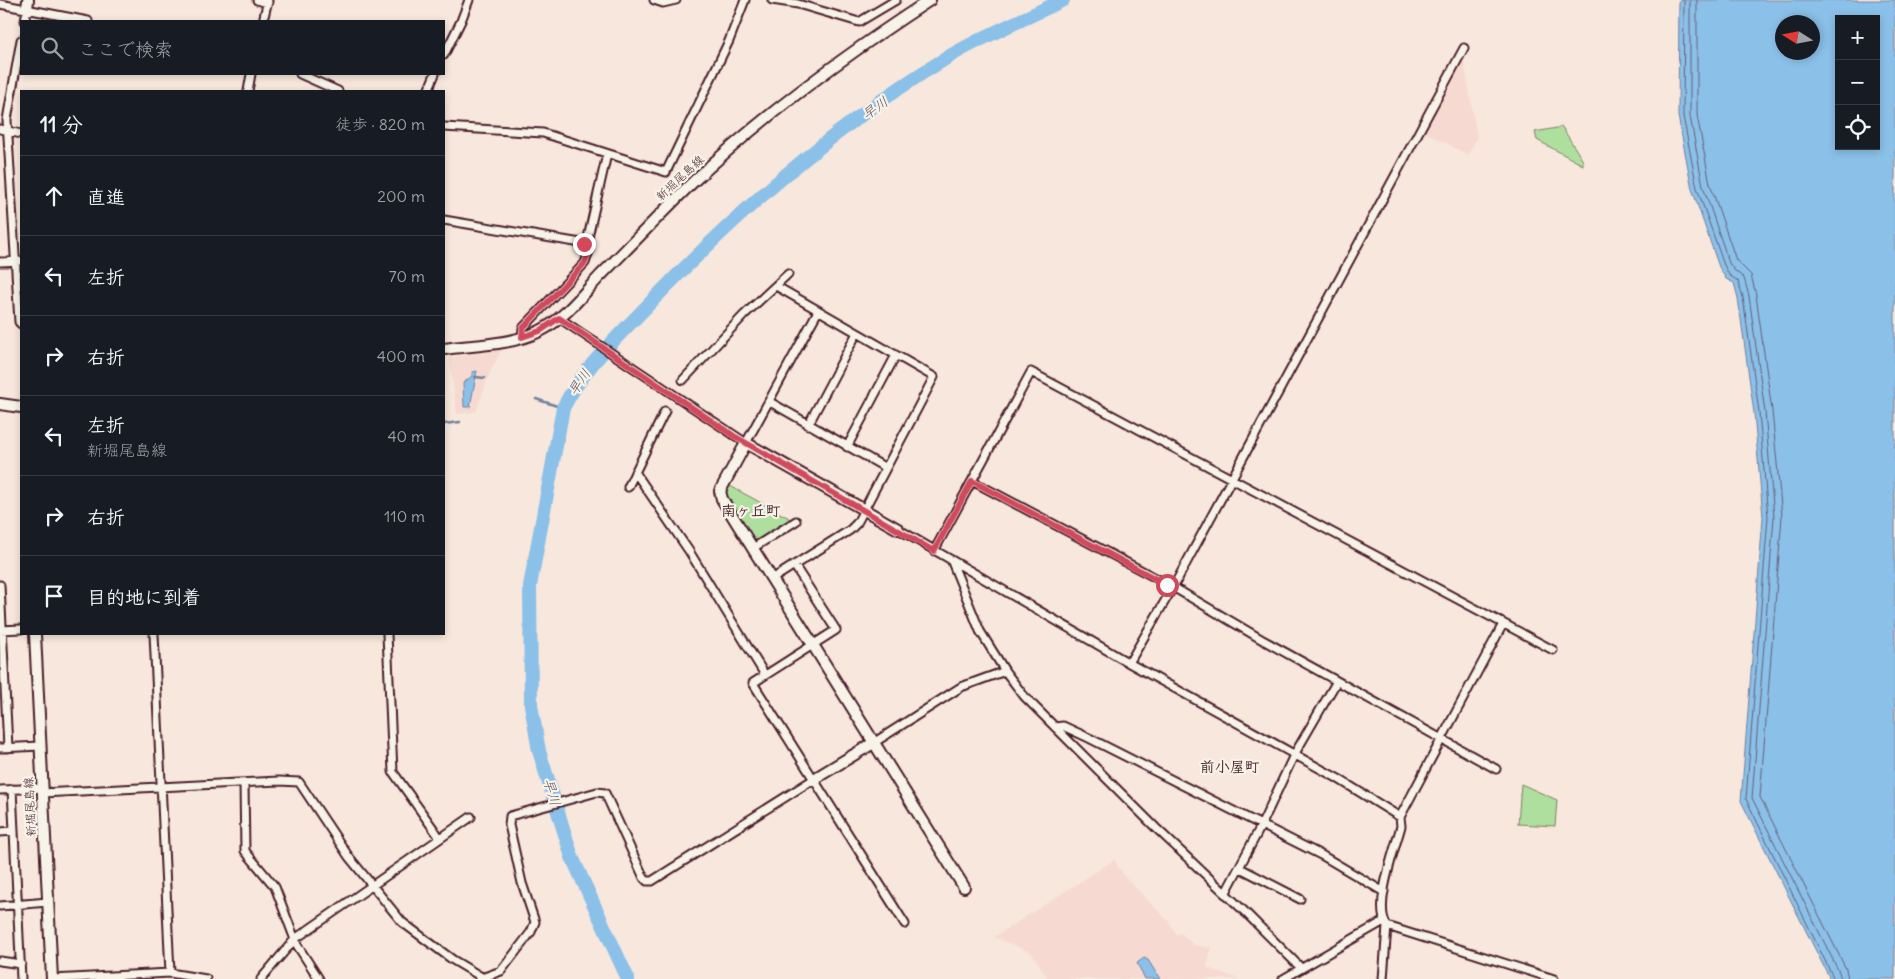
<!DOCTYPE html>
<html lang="ja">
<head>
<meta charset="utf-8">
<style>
	body { margin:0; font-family:Delius,"Klee One",sans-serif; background:#242831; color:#f1f3f6 }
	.controls { position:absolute; right:15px; top:15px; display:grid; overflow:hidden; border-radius:0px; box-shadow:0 2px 8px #0003 }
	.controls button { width:45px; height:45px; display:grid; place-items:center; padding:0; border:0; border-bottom:1px solid #363941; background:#171b24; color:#f1f3f6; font:25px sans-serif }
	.compass { position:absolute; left:1775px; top:15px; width:45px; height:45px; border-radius:50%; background:#171b24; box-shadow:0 2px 8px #0003; rotate:281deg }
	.stop { position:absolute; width:15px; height:15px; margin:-11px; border:4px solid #d1495b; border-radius:50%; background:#fff }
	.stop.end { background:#d1495b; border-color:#fff; box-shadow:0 1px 5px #0008 }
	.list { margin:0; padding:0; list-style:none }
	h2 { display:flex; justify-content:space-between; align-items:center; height:65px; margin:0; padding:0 20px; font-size:21px }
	h2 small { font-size:16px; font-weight:400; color:#9ea1a6 }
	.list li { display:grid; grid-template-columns:32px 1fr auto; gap:15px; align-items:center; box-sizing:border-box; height:80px; padding:0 20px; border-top:1px solid #363941 }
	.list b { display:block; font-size:19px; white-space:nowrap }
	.list p { margin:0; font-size:16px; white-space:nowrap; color:#9ea1a6 }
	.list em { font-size:16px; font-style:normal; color:#9ea1a6 }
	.icon { flex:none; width:28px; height:28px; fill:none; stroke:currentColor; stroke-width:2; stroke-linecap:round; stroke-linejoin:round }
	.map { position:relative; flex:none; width:1895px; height:979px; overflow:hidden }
	.search { position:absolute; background:#171b24; box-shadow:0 2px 8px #0003; left:20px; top:20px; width:425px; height:55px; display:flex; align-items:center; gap:12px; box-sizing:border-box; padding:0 18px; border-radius:0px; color:#9ea1a6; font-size:19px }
	.panel { position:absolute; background:#171b24; box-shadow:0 2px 8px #0003; left:20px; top:90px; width:425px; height:545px; border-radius:0px }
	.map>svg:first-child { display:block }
</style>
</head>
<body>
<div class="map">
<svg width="1895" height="979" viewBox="0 0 1895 979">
	<rect width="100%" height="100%" fill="#f8e7dc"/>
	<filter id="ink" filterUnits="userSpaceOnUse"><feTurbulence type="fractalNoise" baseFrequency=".02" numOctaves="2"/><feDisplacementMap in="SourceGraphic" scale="10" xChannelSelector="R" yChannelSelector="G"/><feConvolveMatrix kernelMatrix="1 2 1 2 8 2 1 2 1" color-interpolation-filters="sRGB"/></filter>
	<g filter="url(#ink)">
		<path fill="#f6dad1" d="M 1460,59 L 1464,61 L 1477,137 L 1468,155 L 1423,131 Z
			M 501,350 L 489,375 L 476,412 L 457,414 L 449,357 Z
			M 1114,860 L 1125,877 L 1169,922 L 1177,935 L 1181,933 L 1194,945 L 1211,948 L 1207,968 L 1239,979 L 1048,979 L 1032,953 L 994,937 Z"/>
		<path fill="#afdf9e" stroke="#7c7f64" d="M 1562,127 L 1583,161 L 1583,165 L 1537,140 L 1535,132 Z
			M 730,486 L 789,518 L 789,523 L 754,542 L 726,497 L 724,493 Z
			M 1521,784 L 1557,800 L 1555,826 L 1518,824 Z"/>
		<path fill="#8bc0e9" stroke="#71809d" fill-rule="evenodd" d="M 1679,0 L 1895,0 L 1895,979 L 1830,979 L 1741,801 L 1763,517 L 1754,413 L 1738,298 L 1734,283 L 1726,279 L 1719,267 L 1692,189 L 1678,116 ZM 1839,19 L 1876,19 L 1876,146 L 1839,146 ZM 1812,22 L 1812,52 L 1782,52 L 1782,22 Z
			M 477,371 L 470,407 L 464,407 L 463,383 L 472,376 L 473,372 Z
			M 1144,958 L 1148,960 L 1160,979 L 1145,979 L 1137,963 Z"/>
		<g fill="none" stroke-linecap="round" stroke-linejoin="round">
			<path stroke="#645f77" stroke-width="1" d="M 1684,0 L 1683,116 L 1697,188 L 1724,265 L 1729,275 L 1738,281 L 1743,297 L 1759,412 L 1768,517 L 1746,799 L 1834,979
				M 1690,0 L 1690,116 L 1703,186 L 1729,263 L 1734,270 L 1744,278 L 1749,296 L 1765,412 L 1774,517 L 1752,798 L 1839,972 L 1841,979
				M 1697,0 L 1697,115 L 1710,184 L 1736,260 L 1751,275 L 1756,295 L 1772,411 L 1782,516 L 1760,797 L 1846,969 L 1848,979"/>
			<path stroke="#71809d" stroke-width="2.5" d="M 475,377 L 485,378
				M 536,399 L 563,408
				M 444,424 L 460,422"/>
			<path stroke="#8bc0e9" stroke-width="14" d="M 628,979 L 572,857 L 539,751 L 531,705 L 530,586 L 563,408 C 584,366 620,335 652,301 C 737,213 839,123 945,59 C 983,36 1023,20 1063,0"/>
			<g stroke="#4a1f2b" stroke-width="11">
				<path id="street" d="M 257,0 L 268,3
					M 654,0 L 663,3 L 676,0
					M 772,0 L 798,4 L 859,22 L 896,0
					M 0,4 L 88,21
					M 25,21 L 27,9
					M 263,21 L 268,0
					M 21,40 L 7,120 L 19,322 L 21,324
					M 444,55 L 461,21 L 469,0
					M 300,74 L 338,91
					M 248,91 L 251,74
					M 428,91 L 435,74
					M 444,127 L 543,133 L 666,172 L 729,41 L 745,0
					M 0,129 L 21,134
					M 444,220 L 587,244
					M 0,262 L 21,261
					M 559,318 L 746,443 L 818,311
					M 522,337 L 523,328 L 585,263 L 589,251 L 587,244 L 589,233 L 607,154
					M 683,380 L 744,315 L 788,274
					M 770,402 L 886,468
					M 808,425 L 857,333
					M 847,447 L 896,355
					M 635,472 L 689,551 L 765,675
					M 972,481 L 1173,587 L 1261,639 L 1496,769
					M 628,487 L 665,411
					M 898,529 L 1129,663 L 1337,778 L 1400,817
					M 753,548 L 796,521
					M 934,551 L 1031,372 L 1553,650
					M 952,562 L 980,631 L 1005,671 L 1024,696 L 1156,828 L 1243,910 L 1301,968
					M 794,565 L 836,630 L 753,683 L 905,924
					M 772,579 L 850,530 L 857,523 L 934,377 L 776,286
					M 0,585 L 8,748
					M 1503,624 L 1400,817 L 1401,826 C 1395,849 1373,906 1387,926 L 1554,979
					M 0,630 L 21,629
					M 154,634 L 170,973
					M 387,634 L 393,772 L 440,838
					M 1129,663 L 1176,582 L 1464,48
					M 1055,727 L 1063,726 L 1089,738 L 1323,856 L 1384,892
					M 875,742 L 961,687 L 1005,671
					M 0,748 L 40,746
					M 244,784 L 245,851 L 275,887 L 297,945 L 319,979
					M 12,789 L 21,979
					M 0,790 L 42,788
					M 42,793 L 279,781 L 299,782 L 349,857 L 402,922 L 453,960 L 485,979
					M 0,832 L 14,831
					M 1240,868 L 1300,899
					M 1225,894 L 1261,826 L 1294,755 L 1337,681
					M 0,906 L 48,902
					M 0,961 L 21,964
					M 52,979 L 170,973 L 206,979
					M 261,979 L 295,939 L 471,817
					M 479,979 L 501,971 L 531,932 L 535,922 L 522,883 L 509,825 L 510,816 L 597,792 L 605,793 L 644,878 L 647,881 L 652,881 L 814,779
					M 1283,979 L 1384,921
					M 1383,979 L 1387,926"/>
			</g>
			<g stroke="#4a1f2b" stroke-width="14">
				<path id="secondary" d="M 27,9 L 28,0
					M 444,349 C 474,345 512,345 540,331 C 564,319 583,294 601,275 C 632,244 662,212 694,181 C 766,113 847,54 930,0
					M 0,404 L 21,407
					M 898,529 L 746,443 L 720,491 L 722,499 L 964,887
					M 35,634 L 52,979
					M 814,779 L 875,742"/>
			</g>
			<use href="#street" stroke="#f7f3e8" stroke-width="7"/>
			<use href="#secondary" stroke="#f7f3e8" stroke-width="10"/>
		</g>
	</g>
	<g fill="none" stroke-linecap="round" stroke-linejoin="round" filter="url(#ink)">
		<path stroke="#d1495b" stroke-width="6" d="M 584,244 L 587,244 L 589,251 L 585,263 L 523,328 L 522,337 L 540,331 L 559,318 L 734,436 L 934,551 L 972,481 L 1167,585"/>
	</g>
	<g text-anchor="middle" stroke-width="4.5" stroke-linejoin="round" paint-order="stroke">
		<g font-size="12" fill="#4a1f2b" stroke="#f7f3e8">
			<text transform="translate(680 178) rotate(-43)" y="4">新堀尾島線</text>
			<text transform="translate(30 807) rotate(-93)" y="4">新堀尾島線</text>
		</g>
		<g font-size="14" font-style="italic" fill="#5e4f64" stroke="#f7f3e8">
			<text transform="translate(875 108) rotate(-36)" y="5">早川</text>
			<text transform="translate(579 382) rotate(-56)" y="5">早川</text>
			<text transform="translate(552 792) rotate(73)" y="5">早川</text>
		</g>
		<g font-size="15" font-weight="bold" fill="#4a1f2b" stroke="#f7f3e8">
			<text x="751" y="516">南ヶ丘町</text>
			<text x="1230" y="772">前小屋町</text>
		</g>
	</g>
</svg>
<div class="controls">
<button>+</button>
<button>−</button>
<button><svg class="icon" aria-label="locate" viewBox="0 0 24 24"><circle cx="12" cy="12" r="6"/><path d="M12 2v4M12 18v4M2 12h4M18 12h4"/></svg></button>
</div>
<svg class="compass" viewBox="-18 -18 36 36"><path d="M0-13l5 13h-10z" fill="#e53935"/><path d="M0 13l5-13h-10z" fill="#9ea1a6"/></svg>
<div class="stop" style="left:1167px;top:585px"></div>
<div class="stop end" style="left:584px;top:244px"></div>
<div class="search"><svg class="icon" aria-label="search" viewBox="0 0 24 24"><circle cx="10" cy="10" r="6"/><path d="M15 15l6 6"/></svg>ここで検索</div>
<section class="panel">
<h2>11 分<small>徒歩 · 820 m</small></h2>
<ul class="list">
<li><svg class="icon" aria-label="ahead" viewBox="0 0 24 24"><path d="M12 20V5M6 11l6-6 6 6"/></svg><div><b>直進</b></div><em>200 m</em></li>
<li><svg class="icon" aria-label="left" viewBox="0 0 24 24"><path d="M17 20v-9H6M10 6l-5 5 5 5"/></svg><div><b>左折</b></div><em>70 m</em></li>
<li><svg class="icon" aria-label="right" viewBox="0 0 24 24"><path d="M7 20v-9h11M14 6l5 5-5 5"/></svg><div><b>右折</b></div><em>400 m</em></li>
<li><svg class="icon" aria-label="left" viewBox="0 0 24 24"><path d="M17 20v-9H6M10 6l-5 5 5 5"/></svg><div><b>左折</b><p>新堀尾島線</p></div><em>40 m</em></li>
<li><svg class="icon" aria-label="right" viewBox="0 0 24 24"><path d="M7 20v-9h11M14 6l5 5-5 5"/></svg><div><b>右折</b></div><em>110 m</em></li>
<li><svg class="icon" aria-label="arrive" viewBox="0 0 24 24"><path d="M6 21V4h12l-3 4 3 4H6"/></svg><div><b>目的地に到着</b></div></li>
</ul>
</section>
</div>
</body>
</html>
